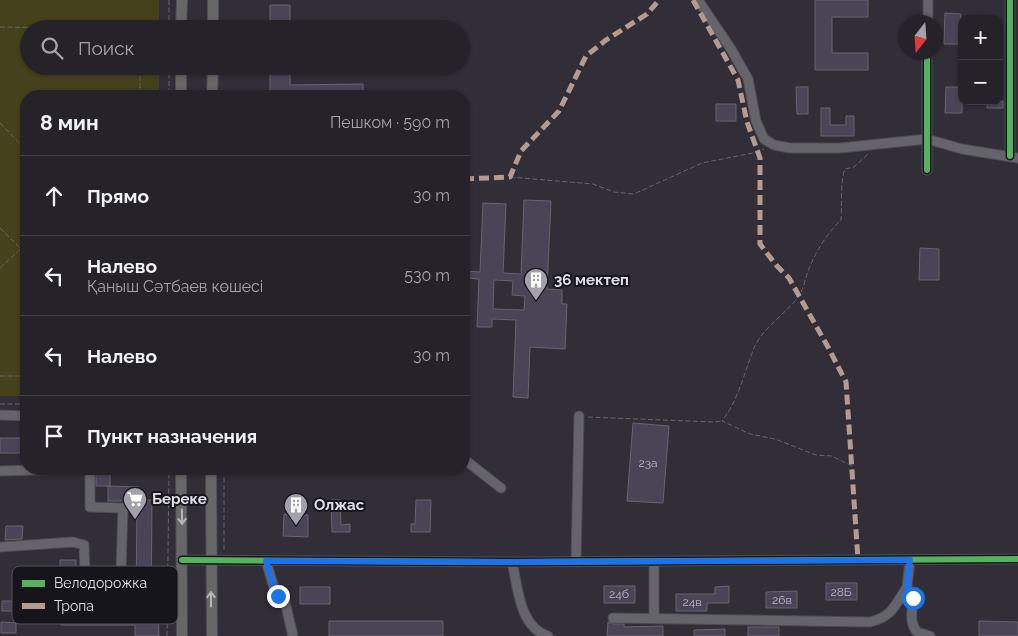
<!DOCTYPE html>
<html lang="ru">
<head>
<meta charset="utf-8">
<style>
	body { margin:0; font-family:Raleway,sans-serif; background:#2d2a32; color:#f1f3f6 }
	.controls { position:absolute; right:15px; top:15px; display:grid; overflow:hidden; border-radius:10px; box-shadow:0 1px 4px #0004 }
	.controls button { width:45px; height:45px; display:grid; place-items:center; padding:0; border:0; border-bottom:1px solid #423f47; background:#25222a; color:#f1f3f6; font:25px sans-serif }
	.compass { position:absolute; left:898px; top:15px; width:45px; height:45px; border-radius:50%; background:#25222a; box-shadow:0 1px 4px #0004; rotate:197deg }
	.stop { position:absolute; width:15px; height:15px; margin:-11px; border:4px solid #1a73e8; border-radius:50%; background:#fff }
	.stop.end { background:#1a73e8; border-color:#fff; box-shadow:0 1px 5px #0008 }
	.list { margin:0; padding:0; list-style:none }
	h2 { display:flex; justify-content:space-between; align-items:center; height:65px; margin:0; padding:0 20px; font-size:21px }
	h2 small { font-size:16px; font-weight:400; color:#a3a4a8 }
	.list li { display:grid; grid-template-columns:32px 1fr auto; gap:15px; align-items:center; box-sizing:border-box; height:80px; padding:0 20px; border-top:1px solid #423f47 }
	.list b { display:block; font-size:19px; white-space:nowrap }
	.list p { margin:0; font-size:16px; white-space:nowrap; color:#a3a4a8 }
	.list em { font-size:16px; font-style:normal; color:#a3a4a8 }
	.icon { flex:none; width:28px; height:28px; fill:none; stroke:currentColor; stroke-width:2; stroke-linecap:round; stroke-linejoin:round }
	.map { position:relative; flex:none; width:1018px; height:636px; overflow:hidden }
	.search { position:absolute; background:#25222a; box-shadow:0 1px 4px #0004; left:20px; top:20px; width:450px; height:55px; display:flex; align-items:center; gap:12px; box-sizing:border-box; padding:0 18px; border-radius:28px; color:#a3a4a8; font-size:19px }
	.panel { position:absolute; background:#25222a; box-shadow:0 1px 4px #0004; left:20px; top:90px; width:450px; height:385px; border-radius:20px }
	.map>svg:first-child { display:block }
</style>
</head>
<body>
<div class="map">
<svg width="1018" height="636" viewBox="0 0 1018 636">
	<rect width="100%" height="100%" fill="#312e38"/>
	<path fill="#45411c" d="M 0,0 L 159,0 L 159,29 L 29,29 L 29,66 L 159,66 L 159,96 L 26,96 L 26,396 L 0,396 Z"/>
	<path fill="#4a4457" stroke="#67656d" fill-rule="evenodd" d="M 815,0 L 868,0 L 868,17 L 832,17 L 832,53 L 868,53 L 868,70 L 815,70 Z
		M 270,5 L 290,5 L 290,29 L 270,29 Z
		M 945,13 L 961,14 L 960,44 L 944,44 Z
		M 270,66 L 290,66 L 290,85 L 363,84 L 363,96 L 270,96 Z
		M 796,87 L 808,87 L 808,114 L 797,114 Z
		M 946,87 L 962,87 L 962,113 L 945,113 Z
		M 988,101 L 1003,101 L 1003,108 L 987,108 Z
		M 716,104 L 736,104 L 736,121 L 716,121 Z
		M 821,108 L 830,108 L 830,125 L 846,125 L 846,116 L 854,116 L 854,136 L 821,136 Z
		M 524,200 L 551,201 L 547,289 L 562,290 L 562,304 L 567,304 L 565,349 L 530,347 L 528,398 L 513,397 L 516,320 L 492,319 L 492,327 L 477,327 L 479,279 L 464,278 L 464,271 L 480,272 L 483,203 L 506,204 L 503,273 L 521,274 ZM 494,280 L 513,281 L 512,295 L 525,296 L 524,310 L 493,309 Z
		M 920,248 L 939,249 L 939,280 L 919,280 Z
		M 633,423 L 669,426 L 663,503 L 627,501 Z
		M 0,438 L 26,438 L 26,453 L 0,453 Z
		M 96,469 L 110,469 L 110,486 L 96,486 Z
		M 108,486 L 138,487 L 138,500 L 152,500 L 151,611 L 158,611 L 159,636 L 135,636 L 135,625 L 61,625 L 60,560 L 76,560 L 76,611 L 136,611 L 137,501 L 108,501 Z
		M 331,500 L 340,500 L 341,525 L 350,524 L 350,532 L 332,532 Z
		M 416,500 L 431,500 L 430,532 L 411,532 L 411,524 L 415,524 Z
		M 284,514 L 308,515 L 308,537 L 283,536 Z
		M 6,526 L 23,526 L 22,539 L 5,540 Z
		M 826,583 L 857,583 L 857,600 L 826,600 Z
		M 604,586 L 635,586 L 635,603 L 604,603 Z
		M 729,586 L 729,603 L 707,603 L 707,611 L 676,611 L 676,594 L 715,594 L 715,587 Z
		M 300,587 L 330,587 L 330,604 L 300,604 Z
		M 797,591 L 797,608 L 766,608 L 766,592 Z
		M 2,601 L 17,601 L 18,611 L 2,611 Z
		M 329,621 L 443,621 L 443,636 L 329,636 Z
		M 979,621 L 1018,622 L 1018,636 L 979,636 Z
		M 1,622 L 16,623 L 16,633 L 1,633 Z
		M 608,622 L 613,624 L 624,624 L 624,627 L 663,626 L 663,636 L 607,636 Z
		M 748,627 L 779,627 L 779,636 L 748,636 Z
		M 725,629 L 725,636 L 694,636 L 694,630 Z"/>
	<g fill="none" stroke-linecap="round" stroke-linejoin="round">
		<g stroke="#4d4c53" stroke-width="11">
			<path id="minor" d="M 698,0 L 731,49 L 748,79 L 756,121 L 764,139 L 774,145 L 790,148 L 840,148 L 927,139 L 962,149 L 1018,158
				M 928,22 L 928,0
				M 1010,156 L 1010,0
				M 927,170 L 927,52
				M 0,415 L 26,416
				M 464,459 L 501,488
				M 0,471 L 72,469
				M 0,547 L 73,542 L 84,545 L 86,601 L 120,601 L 123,508 L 90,507 L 90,469
				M 182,560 L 512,562 L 1018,559
				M 910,560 L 907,587 C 919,602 905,618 917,632 L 930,636
				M 266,561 L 274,588 L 285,602 L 293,636
				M 654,561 L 654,618
				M 512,562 C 518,587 519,627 548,636
				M 576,562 L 579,416
				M 613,618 L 870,622 C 893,616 895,605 907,587"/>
		</g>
		<g stroke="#4d4c53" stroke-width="12">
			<path id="major" d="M 181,29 L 182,0
				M 213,29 L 213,0
				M 181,96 L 181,66
				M 212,96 L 213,66
				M 181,469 L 182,636
				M 211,469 L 212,636"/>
		</g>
		<path stroke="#68656d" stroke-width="1" stroke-dasharray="5 2.5" stroke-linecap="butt" d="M 169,0 L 169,29
			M 0,27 L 147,29
			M 169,66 L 169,96
			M 140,96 L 140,66
			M 0,123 L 26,150
			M 510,177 L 593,184 L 614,192 L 634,194 L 702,163 L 758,152 L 764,149
			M 0,228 L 26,254
			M 0,268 L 26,244
			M 0,376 L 26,376
			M 0,404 L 26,404
			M 588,417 L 713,422 L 722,421
			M 852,466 L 832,456 L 816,455 L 775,439 L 750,434 L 722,421 C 739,399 744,373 754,348 C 763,327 786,314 799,296 C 804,288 805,279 808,271 C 815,253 827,233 841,220 C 842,206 840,180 845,169 L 854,167 L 868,154
			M 224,550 L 224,469
			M 167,636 L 169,469"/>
		<use href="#minor" stroke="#66646b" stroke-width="9"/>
		<use href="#major" stroke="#686767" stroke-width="10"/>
		<path stroke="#b69a8f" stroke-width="5" stroke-dasharray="10 5" stroke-linecap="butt" d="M 693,0 L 738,80 L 747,122 L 760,158 L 760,244 L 776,265 L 789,278 L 828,347 L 846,382 L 858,560
			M 464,179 L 510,177 L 521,151 L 559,111 L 586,56 L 606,40 L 647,14 L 659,0"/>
		<g stroke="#16151c" stroke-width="9">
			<path id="cycleway" d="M 1010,156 L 1010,0
				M 927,170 L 927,52
				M 182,560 L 512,562 L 1018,559"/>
		</g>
		<use href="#cycleway" stroke="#56b35d" stroke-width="6"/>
	</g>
	<defs><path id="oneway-shaft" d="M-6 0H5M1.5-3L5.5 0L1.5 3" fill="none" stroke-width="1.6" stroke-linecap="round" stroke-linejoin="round" transform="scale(1.25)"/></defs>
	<g stroke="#b6b5bc">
		<use href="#oneway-shaft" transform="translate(182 517) rotate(89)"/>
		<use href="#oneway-shaft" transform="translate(211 599) rotate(-90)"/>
	</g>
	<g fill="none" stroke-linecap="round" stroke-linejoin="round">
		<path stroke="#1a73e8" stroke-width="6" d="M 278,596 L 274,588 L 266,561 L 512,562 L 910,560 L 907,587 L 912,594 L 913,598"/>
	</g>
	<defs>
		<g id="building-pin" transform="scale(1.25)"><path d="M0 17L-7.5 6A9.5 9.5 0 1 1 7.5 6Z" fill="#a3a1ab" stroke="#16151c"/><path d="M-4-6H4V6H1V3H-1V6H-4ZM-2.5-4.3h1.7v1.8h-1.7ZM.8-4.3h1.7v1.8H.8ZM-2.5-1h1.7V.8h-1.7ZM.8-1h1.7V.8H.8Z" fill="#fff"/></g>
		<g id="supermarket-pin" transform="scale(1.25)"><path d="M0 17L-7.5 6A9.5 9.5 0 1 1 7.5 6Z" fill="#a3a1ab" stroke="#16151c"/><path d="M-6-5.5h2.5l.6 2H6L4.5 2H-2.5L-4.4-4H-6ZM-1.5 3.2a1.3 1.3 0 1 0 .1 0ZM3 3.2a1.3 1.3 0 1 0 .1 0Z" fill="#fff"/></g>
	</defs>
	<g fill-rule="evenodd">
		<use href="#building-pin" x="536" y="280"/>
		<use href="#supermarket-pin" x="135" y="499"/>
		<use href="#building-pin" x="296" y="505"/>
	</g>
	<g text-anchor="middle" stroke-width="4" stroke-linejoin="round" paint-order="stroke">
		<g font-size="12" fill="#bab8c4">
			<text x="648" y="467">23а</text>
			<text x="841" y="596">28Б</text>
			<text x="619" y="598">24б</text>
			<text x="782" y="604">26в</text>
			<text x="692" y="606">24в</text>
		</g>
		<g font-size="15" font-weight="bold" fill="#e0dfe9" stroke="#16151c" text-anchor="start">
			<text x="554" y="285">36 мектеп</text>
			<text x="152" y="504">Береке</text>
			<text x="314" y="510">Олжас</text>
		</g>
	</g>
	<rect x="12" y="566" width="166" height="58" rx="8" fill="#16151c" stroke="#53525a" stroke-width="1"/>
	<rect x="22" y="580" width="23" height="7" fill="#56b35d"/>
	<rect x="22" y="603" width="23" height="6" fill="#b69a8f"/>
	<g font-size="14" fill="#e0dfe9">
		<text x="54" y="588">Велодорожка</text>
		<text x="54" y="611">Тропа</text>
	</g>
</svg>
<div class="controls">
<button>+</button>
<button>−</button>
</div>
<svg class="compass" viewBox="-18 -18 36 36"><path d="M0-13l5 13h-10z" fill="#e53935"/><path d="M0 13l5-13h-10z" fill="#a3a4a8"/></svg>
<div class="stop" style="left:913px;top:598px"></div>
<div class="stop end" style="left:278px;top:596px"></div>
<div class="search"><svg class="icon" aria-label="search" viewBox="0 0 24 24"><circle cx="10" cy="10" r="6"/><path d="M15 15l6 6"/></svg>Поиск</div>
<section class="panel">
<h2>8 мин<small>Пешком · 590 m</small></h2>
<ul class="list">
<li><svg class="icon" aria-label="ahead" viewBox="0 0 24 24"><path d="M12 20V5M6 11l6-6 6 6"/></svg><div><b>Прямо</b></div><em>30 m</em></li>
<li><svg class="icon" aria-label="left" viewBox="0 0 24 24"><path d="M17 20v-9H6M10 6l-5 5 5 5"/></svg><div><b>Налево</b><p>Қаныш Сәтбаев көшесі</p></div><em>530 m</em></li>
<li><svg class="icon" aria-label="left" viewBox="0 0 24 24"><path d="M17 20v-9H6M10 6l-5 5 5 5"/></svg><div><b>Налево</b></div><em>30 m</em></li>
<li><svg class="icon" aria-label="arrive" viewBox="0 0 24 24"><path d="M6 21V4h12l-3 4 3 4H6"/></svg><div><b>Пункт назначения</b></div></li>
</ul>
</section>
</div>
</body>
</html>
